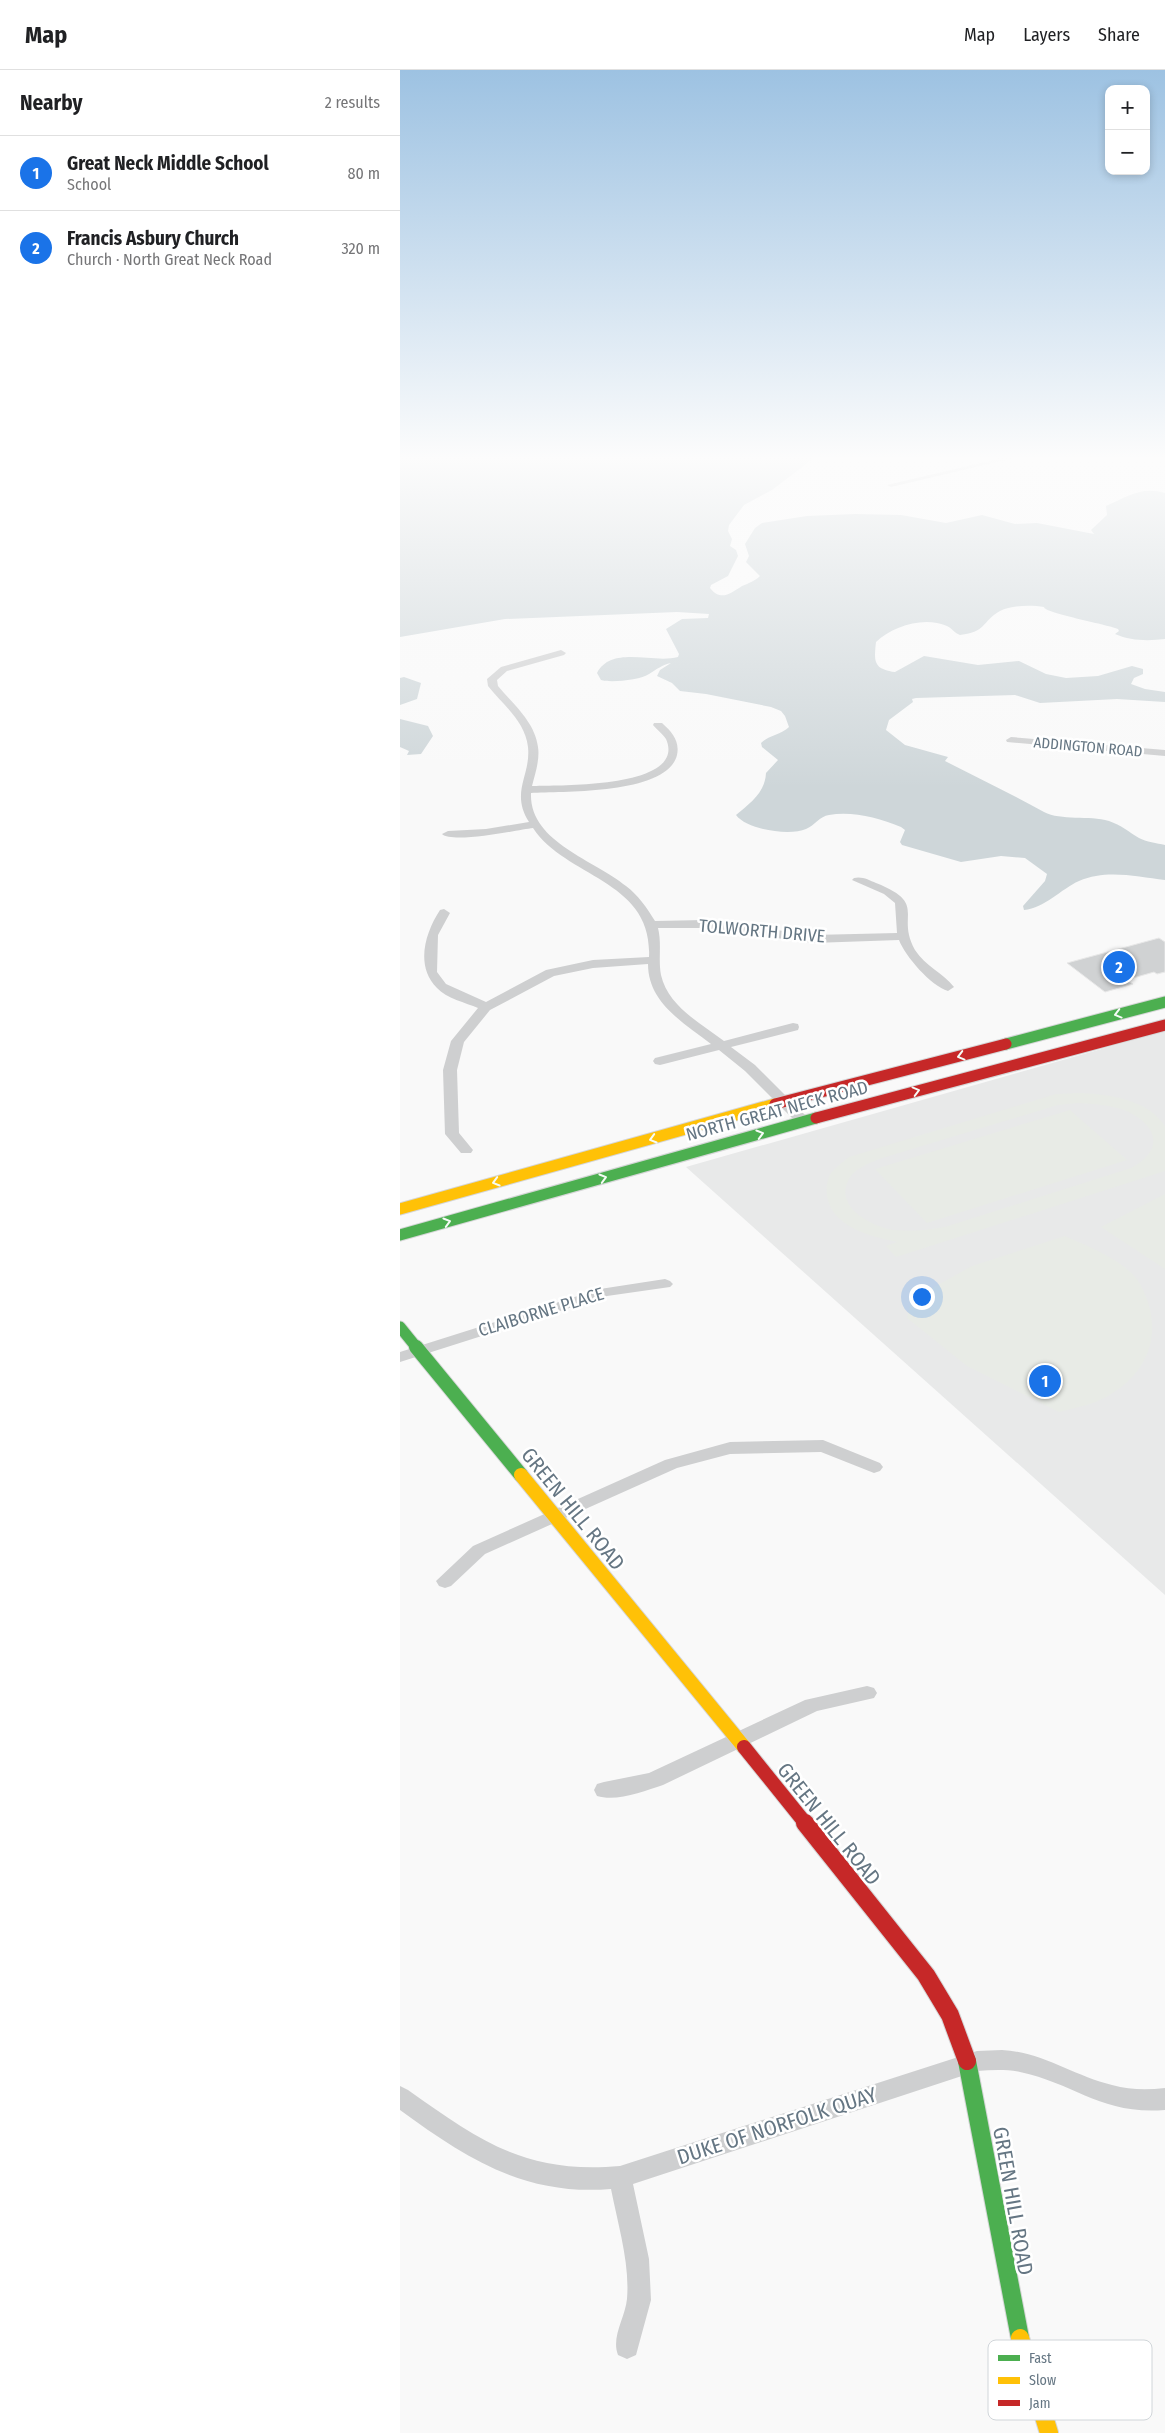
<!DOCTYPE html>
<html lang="en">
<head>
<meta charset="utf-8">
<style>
	body { margin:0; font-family:"Fira Sans Condensed",sans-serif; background:#f6f6f6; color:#202124 }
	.controls { position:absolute; right:15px; top:15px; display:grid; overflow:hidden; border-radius:10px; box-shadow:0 2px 8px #0003 }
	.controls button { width:45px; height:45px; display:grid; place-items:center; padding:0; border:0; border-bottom:1px solid #e0e0e0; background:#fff; color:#202124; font:25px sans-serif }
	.you { position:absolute; left:521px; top:1226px; width:18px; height:18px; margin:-12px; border:4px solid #fff; border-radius:50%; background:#1a73e8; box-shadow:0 0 0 8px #1a73e833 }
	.badge { display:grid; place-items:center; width:32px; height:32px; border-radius:50%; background:#1a73e8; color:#fff; font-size:16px; font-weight:700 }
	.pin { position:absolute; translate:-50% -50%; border:2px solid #fff; box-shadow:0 1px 5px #0006 }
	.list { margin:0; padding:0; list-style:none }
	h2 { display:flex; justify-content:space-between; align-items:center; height:65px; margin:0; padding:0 20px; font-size:21px }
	h2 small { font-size:16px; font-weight:400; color:#757577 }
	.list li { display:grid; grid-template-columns:32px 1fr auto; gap:15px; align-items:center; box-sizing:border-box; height:75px; padding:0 20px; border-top:1px solid #e0e0e0 }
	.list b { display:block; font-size:19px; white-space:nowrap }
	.list p { margin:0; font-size:16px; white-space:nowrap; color:#757577 }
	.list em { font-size:16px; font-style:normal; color:#757577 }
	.map { position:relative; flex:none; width:765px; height:2363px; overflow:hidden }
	header { display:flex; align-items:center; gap:30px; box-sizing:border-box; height:70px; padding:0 25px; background:#fff; border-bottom:1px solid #e0e0e0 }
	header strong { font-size:24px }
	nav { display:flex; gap:28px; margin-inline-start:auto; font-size:18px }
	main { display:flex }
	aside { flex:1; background:#fff }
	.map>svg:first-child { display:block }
</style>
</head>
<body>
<header>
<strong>Map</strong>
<nav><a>Map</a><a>Layers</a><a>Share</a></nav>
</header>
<main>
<aside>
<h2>Nearby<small>2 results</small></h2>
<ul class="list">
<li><span class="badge">1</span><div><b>Great Neck Middle School</b><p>School</p></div><em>80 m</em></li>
<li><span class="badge">2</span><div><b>Francis Asbury Church</b><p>Church · North Great Neck Road</p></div><em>320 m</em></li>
</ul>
</aside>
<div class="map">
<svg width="765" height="2363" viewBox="0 0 765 2363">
	<rect width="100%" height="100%" fill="#f9f9f9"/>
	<path fill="#e8e9e9" d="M 765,961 L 765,1525 L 286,1097 Z"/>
	<path fill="#e8ebe6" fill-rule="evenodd" d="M 679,1023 C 708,1024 747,1029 765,1056 L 765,1101 L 496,1187 L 486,1176 L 497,1172 C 470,1166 431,1157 427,1125 C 426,1119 427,1109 431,1103 C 436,1097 443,1092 449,1087 L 656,1024 ZM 678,1033 C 694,1034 709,1035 724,1040 C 758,1054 765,1080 731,1098 L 545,1157 C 527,1160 512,1162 494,1160 C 473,1157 435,1138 448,1111 C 453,1099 468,1094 479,1089 L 658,1035 Z
		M 670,1040 L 727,1090 L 527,1153 L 475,1099 Z
		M 765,1124 L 765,1199 L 701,1157 Z
		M 665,1166 C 690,1177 719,1188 737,1209 C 765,1254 754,1301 706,1327 C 692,1335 675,1338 659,1342 L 567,1296 L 507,1248 L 511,1230 L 572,1196 Z"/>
	<path fill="#ced6d9" d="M 0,388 L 414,388 L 372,420 L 344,435 L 329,455 L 328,461 L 332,469 L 330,476 L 336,480 L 338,486 L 328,506 L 311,515 L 310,518 C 321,532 331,523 342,516 C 349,513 355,511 360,506 L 346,492 L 349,486 L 345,474 L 355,458 L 362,453 L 407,446 L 455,444 L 501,445 L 546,453 L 582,445 L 615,454 L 637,453 L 694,464 L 691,460 L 707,445 L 706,436 C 727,427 741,416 765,423 L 765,569 C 748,571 731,571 715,564 L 719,561 L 718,559 C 706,554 644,543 644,537 C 632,535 611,535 600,541 C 581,552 587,562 560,565 C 554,563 552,558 547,556 C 524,546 493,556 476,572 C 474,591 473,599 495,602 L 524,586 L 578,595 L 619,591 L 646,604 L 666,608 L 698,606 L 732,596 L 743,599 L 743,604 L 734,608 L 731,614 L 745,619 L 765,622 L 765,632 L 717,629 L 640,633 L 615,625 L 516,628 L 512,629 L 513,632 L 489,650 L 486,660 L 505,675 L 548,687 L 545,691 C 578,708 612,724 644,742 C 661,751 689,745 709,751 C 721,755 729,762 739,768 C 746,772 757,773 765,775 L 765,810 C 737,807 707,799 679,811 C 661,819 645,838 624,840 L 623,836 L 645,811 L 647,804 L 625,788 L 601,786 L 561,792 L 502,775 L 500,772 L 505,760 L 501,757 C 478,748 453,741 429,745 C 420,746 414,756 406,759 C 390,766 347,760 336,745 C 350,733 365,723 366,703 L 378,690 L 362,677 L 361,673 C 369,665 381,665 389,657 L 385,646 L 381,641 L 371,637 L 306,624 L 280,621 L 272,613 L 257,606 L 260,600 L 271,593 C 262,595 257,599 249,604 C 241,610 210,613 201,610 L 197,603 C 212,575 253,594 278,587 L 279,584 L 266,559 L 282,549 L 308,548 L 309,544 L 277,542 L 105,549 L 0,567 Z
		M 4,607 L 21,613 L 17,629 L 0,635 L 0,608 Z
		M 0,649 L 28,656 L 33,666 L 21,684 L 7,685 L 9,681 L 0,677 Z"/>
	<path fill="#d0d2d3" stroke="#e8e8e8" d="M 759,868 L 765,872 L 765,902 L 757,904 L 754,902 L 726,910 L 733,914 L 705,922 L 667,893 Z"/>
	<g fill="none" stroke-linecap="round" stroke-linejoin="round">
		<g stroke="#d5d6d7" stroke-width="13">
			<path id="fast-far2" d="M 606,974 L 765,932
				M 0,1165 L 416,1048
				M 0,1257 L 17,1278"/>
		</g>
		<g stroke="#d5d6d7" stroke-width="16">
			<path id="fast-far1" d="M 16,1277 L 121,1405"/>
		</g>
		<g stroke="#d5d6d7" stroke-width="20">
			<path id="fast" d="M 567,1991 L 620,2268"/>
		</g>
		<g stroke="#d5d6d7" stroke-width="13">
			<path id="slow-far2" d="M 0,1139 L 375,1034"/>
		</g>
		<g stroke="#d5d6d7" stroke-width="16">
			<path id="slow-far1" d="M 121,1405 L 344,1677"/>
		</g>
		<g stroke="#d5d6d7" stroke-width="20">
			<path id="slow" d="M 620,2268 L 649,2363"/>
		</g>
		<g stroke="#d5d6d7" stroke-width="13">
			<path id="jam-far2" d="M 375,1034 L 606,974
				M 416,1048 L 765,955"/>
		</g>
		<g stroke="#d5d6d7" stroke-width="16">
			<path id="jam-far1" d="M 344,1677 L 406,1754"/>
		</g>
		<g stroke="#d5d6d7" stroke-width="20">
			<path id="jam" d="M 405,1753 L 526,1905 L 550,1945 L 567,1991"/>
		</g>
		<path fill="#cecfd0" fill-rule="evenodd" d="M 602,388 L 614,388 L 491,417 L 487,415 Z
			M 161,580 L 166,583 L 164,585 L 107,601 L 97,610 L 98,616 C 113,634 135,652 138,677 C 140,690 135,704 132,716 C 156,715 288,719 266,669 C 263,664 257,660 253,655 L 254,653 L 262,653 C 272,662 280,671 277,685 C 267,725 164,721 131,723 C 129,772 195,790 226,816 C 238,825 247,838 255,851 L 304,850 L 413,865 L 497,863 L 495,833 L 484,824 L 452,810 L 454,808 C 462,806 469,810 476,813 C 529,834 495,845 515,880 C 525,896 543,903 554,917 L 548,921 C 531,916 505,886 499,870 L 413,873 L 304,858 L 258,858 C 262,874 258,889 261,905 C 268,936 300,953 324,971 L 393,953 L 398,954 L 399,957 L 398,960 L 331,977 L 355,995 L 408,1048 L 410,1051 L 408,1054 L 398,1054 L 345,1001 L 319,980 L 260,995 L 255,994 L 253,991 L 255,988 L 311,974 C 284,953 248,933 248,894 L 193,898 L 154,906 L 90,940 L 64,972 L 57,1000 L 59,1063 L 73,1080 L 71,1083 L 61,1083 L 45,1064 L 43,1000 L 51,971 L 78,938 C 66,933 46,928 37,918 C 15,896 25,863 40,840 L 44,839 L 50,843 L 38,865 L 37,902 L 46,914 L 86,932 L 146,900 L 193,890 L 249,887 C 253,810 166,808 133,758 C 117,760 53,774 42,764 L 48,761 L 86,759 L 129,752 C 110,722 131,706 128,677 C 125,651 103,635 88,616 L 87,609 L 101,597 Z
			M 611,667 L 765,680 L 765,686 L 607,672 L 606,670 Z
			M 265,1209 L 270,1211 L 273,1214 L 270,1217 L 207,1226 L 0,1292 L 0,1282 L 200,1219 Z
			M 423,1370 L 480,1393 L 483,1397 L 480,1401 L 474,1403 L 421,1382 L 330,1384 L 277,1398 L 85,1484 L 51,1516 L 45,1518 L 39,1516 L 36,1511 L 73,1476 L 265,1390 L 330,1372 Z
			M 467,1616 L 474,1618 L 477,1623 L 474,1628 L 417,1641 L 263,1715 C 244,1721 217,1732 197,1726 L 194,1720 L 197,1714 L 204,1712 L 249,1703 L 405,1630 Z
			M 602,1980 C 642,1982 674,2006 712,2015 C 730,2020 747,2020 765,2018 L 765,2040 C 701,2045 676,2014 620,2002 C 606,1999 591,2000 577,2001 L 233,2114 L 249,2189 L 251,2230 L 236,2285 L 227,2289 L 218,2285 C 211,2267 225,2248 227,2229 C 230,2193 218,2155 211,2119 C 125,2126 67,2089 0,2040 L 0,2016 L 8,2020 C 82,2072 125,2104 220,2096 L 577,1981 Z"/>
		<use href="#fast-far2" stroke="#4caf50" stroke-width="11"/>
		<use href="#fast-far1" stroke="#4caf50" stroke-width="14"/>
		<use href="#fast" stroke="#4caf50" stroke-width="18"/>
		<use href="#slow-far2" stroke="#ffc107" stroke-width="11"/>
		<use href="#slow-far1" stroke="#ffc107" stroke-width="14"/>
		<use href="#slow" stroke="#ffc107" stroke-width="18"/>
		<use href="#jam-far2" stroke="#c62828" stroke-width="11"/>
		<use href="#jam-far1" stroke="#c62828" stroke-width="14"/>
		<use href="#jam" stroke="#c62828" stroke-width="18"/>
	</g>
	<defs><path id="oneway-chevron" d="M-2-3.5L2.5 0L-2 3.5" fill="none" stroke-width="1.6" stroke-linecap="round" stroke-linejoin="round" transform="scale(1.25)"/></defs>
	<g stroke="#f6fbf6">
		<use href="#oneway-chevron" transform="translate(718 944) rotate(165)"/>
		<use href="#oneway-chevron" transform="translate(561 986) rotate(165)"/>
		<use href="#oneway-chevron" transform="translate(516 1021) rotate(-15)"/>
		<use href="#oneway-chevron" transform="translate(360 1064) rotate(-16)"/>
		<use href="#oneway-chevron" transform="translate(253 1069) rotate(164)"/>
		<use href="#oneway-chevron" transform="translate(203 1108) rotate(-16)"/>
		<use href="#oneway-chevron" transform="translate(96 1112) rotate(164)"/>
		<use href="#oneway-chevron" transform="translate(47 1152) rotate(-16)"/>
	</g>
	<linearGradient id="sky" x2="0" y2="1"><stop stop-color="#9dc2e2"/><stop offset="0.54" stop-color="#fcfcfc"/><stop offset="1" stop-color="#fcfcfc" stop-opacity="0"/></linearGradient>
	<rect width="765" height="718" fill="url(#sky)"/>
	<g text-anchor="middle" stroke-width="5" stroke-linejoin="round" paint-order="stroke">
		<g font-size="15" fill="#657683" stroke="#fff">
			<text transform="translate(688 677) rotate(5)" y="5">ADDINGTON ROAD</text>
		</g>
		<g font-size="18" fill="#657683" stroke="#fff">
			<text transform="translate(362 861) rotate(5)" y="6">TOLWORTH DRIVE</text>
			<text transform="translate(377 1041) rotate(-15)" y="6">NORTH GREAT NECK ROAD</text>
			<text transform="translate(141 1242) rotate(-17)" y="6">CLAIBORNE PLACE</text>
		</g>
		<g font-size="21" fill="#657683" stroke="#fff">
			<text transform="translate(173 1439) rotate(51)" y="7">GREEN HILL ROAD</text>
			<text transform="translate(429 1754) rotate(51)" y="7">GREEN HILL ROAD</text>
			<text transform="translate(377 2056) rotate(-18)" y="7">DUKE OF NORFOLK QUAY</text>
			<text transform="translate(613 2131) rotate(80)" y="7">GREEN HILL ROAD</text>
		</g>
	</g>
	<rect x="588" y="2270" width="164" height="80" rx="8" fill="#fff" stroke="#d1d6da" stroke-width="1"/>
	<rect x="598" y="2285" width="22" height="6" fill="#4caf50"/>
	<rect x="598" y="2307" width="22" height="7" fill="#ffc107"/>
	<rect x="598" y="2330" width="22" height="6" fill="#c62828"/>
	<g font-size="14" fill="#657683">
		<text x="629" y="2293">Fast</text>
		<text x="629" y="2315">Slow</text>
		<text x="629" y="2338">Jam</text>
	</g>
</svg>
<div class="controls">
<button>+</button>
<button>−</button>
</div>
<div class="you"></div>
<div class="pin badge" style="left:645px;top:1311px">1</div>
<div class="pin badge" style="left:719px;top:897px">2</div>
</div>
</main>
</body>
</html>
